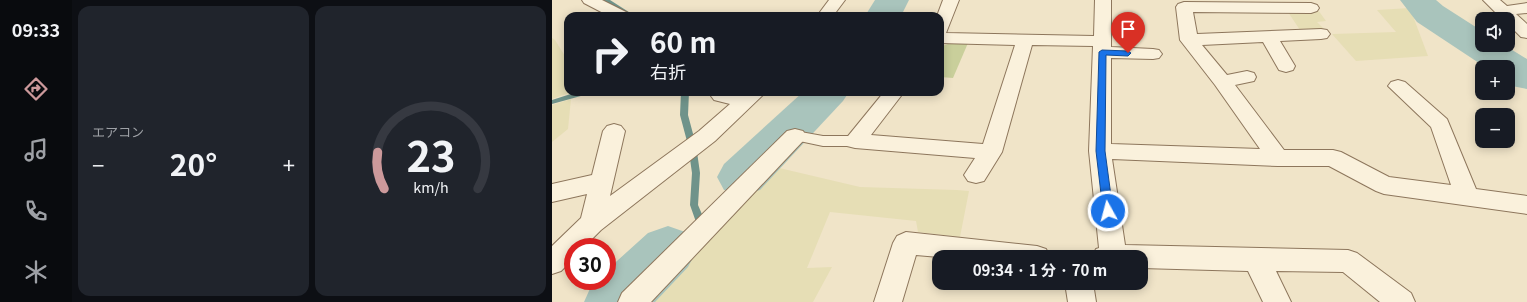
<!DOCTYPE html>
<html lang="ja">
<meta charset="utf-8">
<style>
:root{--surface:#171b24;--page:#20242c;--text:#f1f3f6;--muted:#9ea1a6;--line:#363941;--accent:#cc999b}
body{margin:0;font-family:Georgia,"Noto Sans JP",serif;background:var(--page);color:var(--text);height:100vh;display:flex;flex-direction:column;font-size:15px;white-space:nowrap}
*{box-sizing:border-box;margin:0}
p{font-size:13px;color:var(--muted)}
.icon{flex:none;width:22px;height:22px;fill:none;stroke:currentColor;stroke-width:2;stroke-linecap:round;stroke-linejoin:round}
.map{position:relative;flex:1;overflow:hidden}
.side{display:flex;flex-direction:column;gap:6px;padding:6px;background:#0d0f14;width:480px}
.side>*{flex:none}
.hud{position:absolute;left:12px;top:12px;width:380px;height:84px;border-radius:12px;box-shadow:0 2px 10px #0003;background:#171b24;color:var(--text);overflow:hidden}
.controls{position:absolute;left:923px;top:12px;display:grid;gap:8px}
.controls a{display:grid;place-items:center;width:40px;height:40px;border-radius:8px;background:var(--surface);box-shadow:0 2px 10px #0003;font-size:20px}
.speed{position:absolute;left:12px;top:238px;display:flex;gap:8px;font-size:20px;font-weight:700;text-align:center}
.speed>*{display:grid;place-content:center;width:52px;height:52px;border-radius:50%;background:var(--surface);box-shadow:0 2px 10px #0003;line-height:1}
.speed .limit{border:6px solid #d22;background:#fff;color:#111}
.pin{position:absolute;display:grid;place-items:center;width:34px;height:34px;color:#fff;margin:-41px -17px;border-radius:50% 50% 50% 0;rotate:-45deg;box-shadow:0 0 4px #0007}
.pin .icon{rotate:45deg}
.me{position:absolute;width:44px;margin:-22px;rotate:353deg;stroke-linejoin:round;filter:drop-shadow(0 0 3px #0008)}
.turn{display:flex;align-items:center;gap:14px;height:84px;padding:0 20px;font-size:18px}
.turn .icon{width:52px;height:52px;stroke-width:2.5}
.turn b{display:block;font-size:28px;line-height:34px}
.big{font-size:30px;font-weight:700;line-height:1.1}
.side .widget{flex:1;display:flex;flex-direction:column;justify-content:center;gap:6px;min-width:0;padding:0 14px;border-radius:12px;background:var(--page)}
.side .dial{align-items:center;gap:0}
.dial svg{height:104px;overflow:visible;fill:none;stroke:var(--line);stroke-width:7;stroke-linecap:round;text-anchor:middle}
.dial text{fill:var(--text);stroke:none}
.heat{display:flex;justify-content:space-between;align-items:center;font-size:22px;direction:ltr}
.side .tiles{flex:1;display:grid;gap:6px;grid-template-columns:repeat(2,1fr)}
.trip{position:absolute;left:380px;top:250px;width:216px;height:40px;border-radius:12px;background:var(--surface);box-shadow:0 2px 10px #0003;font-weight:700;line-height:40px;text-align:center}
main{display:flex;flex:1;min-height:0}
.dock{display:flex;flex-direction:column;width:72px;justify-content:space-around;align-items:center;background:#090b0e;color:var(--muted)}
.dock .icon{width:28px;height:28px}
.dock .active{color:var(--accent)}
.dock b{font-size:18px;color:var(--text)}
.map>svg:first-child{display:block}
</style>
<main>
<nav class="dock">
<b>09:33</b>
<svg class="icon active" aria-label="directions" viewBox="0 0 24 24"><path d="M12 3l9 9-9 9-9-9zM9 14v-3h6M13 9l2 2-2 2"/></svg>
<svg class="icon" aria-label="music" viewBox="0 0 24 24"><path d="M9 18V5l10-2v13"/><circle cx="6" cy="18" r="3"/><circle cx="16" cy="16" r="3"/></svg>
<svg class="icon" aria-label="phone" viewBox="0 0 24 24"><path d="M5 4h4l2 5-3 2q2 4 5 5l2-3 5 2v4C11 20 4 13 5 4z"/></svg>
<svg class="icon" aria-label="climate" viewBox="0 0 24 24"><path d="M12 3v18M4 7l16 10M4 17L20 7"/></svg>
</nav>
<section class="side">
<div class="tiles">
<div class="widget"><p>エアコン</p>
<div class="heat"><a>−</a><b class="big">20°</b><a>+</a></div>
</div>
<div class="widget dial"><svg viewBox="0 0 100 80">
<path d="M14 69A42 42 0 1 1 86 69"/>
<path d="M14 69A42 42 0 0 1 9 41" stroke="#cc999b"/>
<text x="50" y="56" font-size="32" font-weight="700">23</text>
<text x="50" y="72" font-size="11">km/h</text>
</svg></div>
</div>
</section>
<div class="map">
<svg width="975" height="302" viewBox="0 0 975 302">
<rect width="100%" height="100%" fill="#f0e4c8"/>
<g fill="#e6deb5">
<path d="M858 8 876 56 804 61 780 34 844 32 825 10Z"/>
<path d="M766 10 774 21 765 22 772 29 748 30 736 12Z"/>
<path d="M0 38 3 40 16 61V92H20L0 99Z"/>
<path d="M19 99 16 129 0 142V105Z"/>
<path d="M223 167 308 187 405 190 417 191 408 237 366 232 364 221 278 212 255 268 280 267 261 302H91Z"/>
</g>
<path fill="#c9cf9b" d="M402 42 416 43 401 78 388 77V48L390 46Z"/>
<g fill="none" stroke-linecap="round" stroke-linejoin="round">
<g fill="#6f938a" fill-rule="evenodd">
<path d="M51 0H58L83 16H76Z"/>
<path d="M331 0H337L328 16H322Z"/>
<path d="M25 92H37L36 94 0 104V100Z"/>
<path d="M129 92H137L136 115 144 145 148 173 146 205 152 219 150 222 147 223 144 222 138 205 140 173 136 145 128 115Z"/>
</g>
<g fill="#a9c4bc" fill-rule="evenodd">
<path d="M323 0H357L349 16H313Z"/>
<path d="M848 0H884L891 6 930 31V45H952L975 59V89L960 86 956 83V67H933L865 22Z"/>
<path d="M251 92H297L291 101 208 190 190 195 172 190 165 177 172 164Z"/>
<path d="M116 226 136 233 145 250 136 267 103 302H32L41 282 43 281H55V270L96 233Z"/>
</g>
<defs>
<path id="service" d="M243 131 271 136H303L308 138 310 141 308 144 303 146H271L238 139 236 136 238 133Z"/>
<g id="minor">
<path d="M30 0H50L76 13 78 16H57L32 3Z"/>
<path d="M277 0H293L281 16H265Z"/>
<path d="M391 0H407L394 33 542 36 543 0H559V47L601 49 607 50 610 54 607 58 601 59 559 58V144L708 149 663 85 628 40 624 7 626 4 632 2 759 3 765 5 767 8 765 11 759 13 641 12 645 34 769 29 775 30 778 34 775 38 769 39 728 41 743 66 741 70 734 72 727 70 711 42 650 45 675 75 695 71 702 73 704 77 702 81 683 85 732 150H781L789 152 837 177 899 185 879 127 836 86 839 82 846 80 853 82 895 119 924 189 975 196V214L832 194 824 191 777 166H726L560 159 573 245 796 250 805 253 859 293 863 302H828L791 272 724 271 739 302H711L696 271 589 268V257H540L544 249 547 248 537 151 541 46 480 45 450 152 432 181 424 183 416 181 412 175 423 158 303 148 295 146 292 141 332 92H352L319 135 431 144 463 45 388 43V16H385Z"/>
<path d="M931 0H948L955 6 975 3V13L964 14 975 24V38L969 37 956 24V19H950Z"/>
<path d="M162 92H179L190 94 192 92H214L163 141 49 230 32 247H21V259L9 271 0 274V246L29 218 35 194 0 202V184L40 175 51 131 55 126 62 124 69 126 73 131 58 196 147 131 178 104 162 100 159 96Z"/>
<path d="M243 129 251 131 254 136 251 141 99 302H66L70 293 235 131Z"/>
<path d="M354 232 485 246 494 249 498 257H387L364 255 350 302H322L341 243 345 236Z"/>
<path d="M513 283H541L544 302H516Z"/>
</g>
</defs>
<use href="#service" stroke="#8d765c" stroke-width="2"/>
<use href="#minor" stroke="#8d765c" stroke-width="2"/>
<use href="#service" fill="#faf1dc" fill-rule="evenodd"/>
<use href="#minor" fill="#faf1dc" fill-rule="evenodd"/>
</g>
<path fill="#1a73e8" stroke="#114b97" d="M550 50 576 51 579 53 576 56 554 55 553 151 561 211 559 214H552L551 211 544 151 547 52Z"/>
</svg>
<div class="controls">
<a><svg class="icon" aria-label="sound" viewBox="0 0 24 24"><path d="M4 9h4l5-4v14l-5-4H4zM17 9q2 3 0 6"/></svg></a>
<a>+</a>
<a>−</a>
</div>
<div class="speed"><div class="limit">30</div></div>
<div class="pin" style="left:576px;top:53px;background:#d93025"><svg class="icon" aria-label="arrive" viewBox="0 0 24 24"><path d="M6 21V4h12l-3 4 3 4H6"/></svg></div>
<svg class="me" style="left:556px;top:211px" viewBox="-20 -20 40 40"><circle r="17" fill="#1a73e8" stroke="#fff" stroke-width="3"/><path d="M0-11L8 9 0 5-8 9z" fill="#fff"/></svg>
<div class="trip">09:34 · 1 分 · 70 m</div>
<div class="hud">
<div class="turn"><svg class="icon" aria-label="right" viewBox="0 0 24 24"><path d="M7 20v-9h11M14 6l5 5-5 5"/></svg><div><b>60 m</b>右折</div></div>
</div>
</div>
</main>
